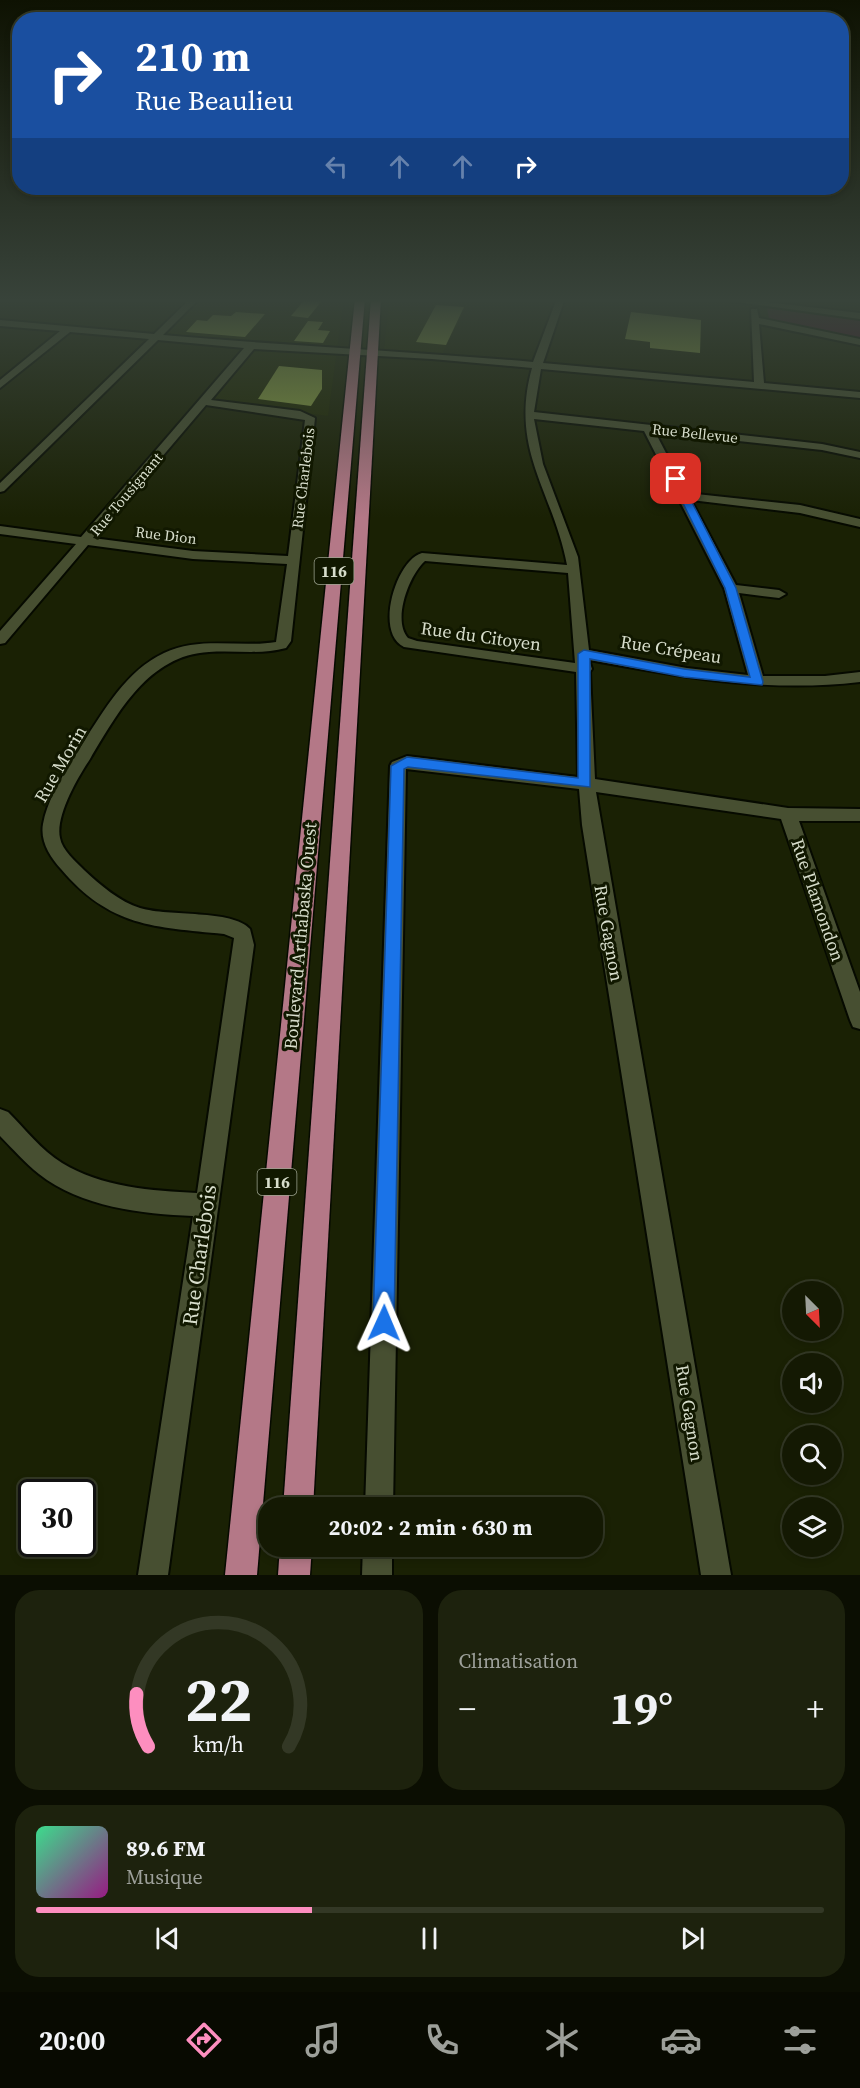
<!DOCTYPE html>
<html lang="fr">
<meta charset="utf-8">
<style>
:root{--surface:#141903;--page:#1d220d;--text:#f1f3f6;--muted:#9da09a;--line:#333825;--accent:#fd8ebf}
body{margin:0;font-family:"Source Serif 4",serif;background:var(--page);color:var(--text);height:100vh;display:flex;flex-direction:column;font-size:22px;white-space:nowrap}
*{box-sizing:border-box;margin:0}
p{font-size:20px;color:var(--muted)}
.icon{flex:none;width:33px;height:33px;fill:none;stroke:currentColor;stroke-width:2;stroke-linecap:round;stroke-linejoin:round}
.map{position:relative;height:1575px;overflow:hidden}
.side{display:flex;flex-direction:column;gap:15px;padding:15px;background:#0b0e02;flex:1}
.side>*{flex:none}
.banner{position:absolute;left:12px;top:12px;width:837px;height:183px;border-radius:24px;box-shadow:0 3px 9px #0003,0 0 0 2px var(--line);background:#1a4fa0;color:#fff;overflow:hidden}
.needle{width:39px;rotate:156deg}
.fabs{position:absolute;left:782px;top:1281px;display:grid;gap:12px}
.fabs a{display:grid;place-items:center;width:60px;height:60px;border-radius:50%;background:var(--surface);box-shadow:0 3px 9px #0003,0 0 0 2px var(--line);font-size:30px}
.speed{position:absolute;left:18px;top:1479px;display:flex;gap:12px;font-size:30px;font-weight:700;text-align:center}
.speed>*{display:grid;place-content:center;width:78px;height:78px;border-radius:50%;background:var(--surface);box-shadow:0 3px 9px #0003,0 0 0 2px var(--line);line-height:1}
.speed .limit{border:3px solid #111;border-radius:9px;background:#fff;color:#111}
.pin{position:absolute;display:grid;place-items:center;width:51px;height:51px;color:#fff;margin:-26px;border-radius:12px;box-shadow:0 3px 9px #0006}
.me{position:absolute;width:66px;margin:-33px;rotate:1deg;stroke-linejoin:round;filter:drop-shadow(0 0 4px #0008)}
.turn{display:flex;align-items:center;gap:21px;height:126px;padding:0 24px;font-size:27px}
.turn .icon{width:78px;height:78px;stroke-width:2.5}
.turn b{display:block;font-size:42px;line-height:51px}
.lanes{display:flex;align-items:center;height:57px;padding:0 24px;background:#0003;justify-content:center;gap:30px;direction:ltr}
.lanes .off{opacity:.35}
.big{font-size:45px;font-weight:700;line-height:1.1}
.side .tile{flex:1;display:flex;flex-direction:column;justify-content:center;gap:9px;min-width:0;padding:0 21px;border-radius:24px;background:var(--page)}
.side .dial{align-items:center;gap:0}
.dial svg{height:156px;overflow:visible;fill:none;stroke:var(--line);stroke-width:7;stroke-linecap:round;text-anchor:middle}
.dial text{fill:var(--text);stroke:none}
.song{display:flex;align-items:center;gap:18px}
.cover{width:72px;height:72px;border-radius:9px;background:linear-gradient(135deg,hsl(150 70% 55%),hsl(310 70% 35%))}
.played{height:6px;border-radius:3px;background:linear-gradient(90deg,var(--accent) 35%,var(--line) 35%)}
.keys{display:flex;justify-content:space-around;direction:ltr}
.heat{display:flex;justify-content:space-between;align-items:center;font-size:33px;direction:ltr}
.side .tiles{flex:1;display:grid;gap:15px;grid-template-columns:1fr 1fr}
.tile:last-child{grid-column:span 2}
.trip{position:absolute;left:258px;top:1497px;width:345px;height:60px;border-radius:24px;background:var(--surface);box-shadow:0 3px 9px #0003,0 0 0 2px var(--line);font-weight:700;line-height:60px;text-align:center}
.tabs{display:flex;height:96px;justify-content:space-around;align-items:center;background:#080a01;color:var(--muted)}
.tabs .icon{width:42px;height:42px}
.tabs .selected{color:var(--accent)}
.tabs b{font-size:27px;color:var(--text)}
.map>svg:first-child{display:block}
</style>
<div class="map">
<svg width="860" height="1575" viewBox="0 0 860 1575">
<rect width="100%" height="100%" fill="#1a2104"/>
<g fill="#1e2701">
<path d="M200 298H344L328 416 213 400 254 345 162 336Z"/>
<path d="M389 298H471L442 354 384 352Z"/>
</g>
<path fill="#480b2c" d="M767 308 860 320V338L769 319Z"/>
<g fill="#8aa142">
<path d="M306 298H324L308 318 291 316Z"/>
<path d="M436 305 464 307 446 345 416 342Z"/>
<path d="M236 312 265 314 245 337 186 332 197 320 207 321 213 315 231 316Z"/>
<path d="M631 312 701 320 700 353 650 348V342L625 339Z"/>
<path d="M308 321 323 322 318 330 330 331 323 343 294 341Z"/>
<path d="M279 366 322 370V389L311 406 258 399Z"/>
</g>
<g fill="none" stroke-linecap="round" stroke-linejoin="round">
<defs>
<g id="minor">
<path d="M191 298H200L163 335C287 346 410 351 533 362L557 298H565L543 363 754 382 751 309H757L759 318 860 339V345L759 324 764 383 860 392V398L541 369 534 412 822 444 860 452V458L822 450 655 432 687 493 800 505 860 519V527L800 513 691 500 736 585 779 590 786 594 779 598 739 593 763 676H825L860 672V682C765 693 683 677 589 660L592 669 590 672 595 779 788 808 860 809V821H799L860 992V1029L853 1027 850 1020 781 819 596 792 731 1575H701L582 825 579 789 406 769 393 1508H365L390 766 392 762 407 756 578 777 576 672 404 647C374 633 396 560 422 553L567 565C553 491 509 450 532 368L432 359 254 349 211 400 300 411 315 418 291 641 286 648C261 655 235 650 209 652 149 655 118 712 90 759 78 777 55 816 60 838 62 850 76 862 84 870 100 885 120 902 140 908 169 917 232 909 250 929L254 945 168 1575H138L193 1216C142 1214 81 1207 39 1174 25 1163 13 1149 0 1136V1109L8 1112C25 1129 41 1150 62 1163 101 1187 152 1191 197 1193L234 938 224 934C154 927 110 927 61 869 50 857 40 841 43 824 48 796 68 767 83 743 104 710 127 670 164 653 200 636 239 648 276 642L287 564 193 559 88 545 5 643 0 644V631L76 544 0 534V526L81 537 244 348 158 340 4 491 0 492V483L149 339 70 332 0 388V380L60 331 0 326V320L154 334ZM206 405 305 420 288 556 193 551 93 538ZM534 419 644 431 724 588 748 675 687 668 589 650 578 557 543 464ZM425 561 568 573 575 663 417 641 408 638C392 620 409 575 425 561Z"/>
<path d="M709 298H731L860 313V319Z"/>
<path d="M363 1546H392V1575H362Z"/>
</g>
<g id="major">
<path d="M355 298H365L257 1575H225Z"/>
<path d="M371 298H381L313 1508H283Z"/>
<path d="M280 1546H312L310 1575H278Z"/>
</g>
</defs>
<use href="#minor" stroke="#060a00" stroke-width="4"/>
<use href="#major" stroke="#060a00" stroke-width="3"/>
<use href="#minor" fill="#474f31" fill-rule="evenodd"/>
<use href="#major" fill="#b47887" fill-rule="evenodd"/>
</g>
<linearGradient id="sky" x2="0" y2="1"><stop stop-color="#0e1202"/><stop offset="0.58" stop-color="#38433a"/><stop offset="1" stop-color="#38433a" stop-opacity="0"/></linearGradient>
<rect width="860" height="518" fill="url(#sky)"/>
<path fill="#1a73e8" stroke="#114b97" stroke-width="1.5" d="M676 476 680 479 736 588 763 682 762 685 684 677 590 659V787L408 767 404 769 394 1323 391 1330 384 1333 376 1330 373 1323 391 766 407 757 578 778V654L584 650 684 669 750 677 725 588 671 479Z"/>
<g text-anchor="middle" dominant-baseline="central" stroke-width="6" stroke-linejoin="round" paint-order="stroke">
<g font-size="15" fill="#d7ddcb" stroke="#111800">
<text transform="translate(695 433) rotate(6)">Rue Bellevue</text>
<text transform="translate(303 478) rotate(-83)">Rue Charlebois</text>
<text transform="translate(126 494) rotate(-50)">Rue Tousignant</text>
<text transform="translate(166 535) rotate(7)">Rue Dion</text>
</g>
<g fill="#111800" stroke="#9ca28e" stroke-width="1.5">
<rect x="314.5" y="558" width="39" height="26" rx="4.5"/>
<rect x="257.5" y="1169" width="39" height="26" rx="4.5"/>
</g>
<g font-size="16" font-weight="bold" fill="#d7ddcb">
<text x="334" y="571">116</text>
<text x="277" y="1182">116</text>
</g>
<g font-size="18" fill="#d7ddcb" stroke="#111800">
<text transform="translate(481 636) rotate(8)">Rue du Citoyen</text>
<text transform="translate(671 649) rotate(9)">Rue Crépeau</text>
<text transform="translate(60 764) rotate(-60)">Rue Morin</text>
<text transform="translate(818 900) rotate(71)">Rue Plamondon</text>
<text transform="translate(609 933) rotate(80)">Rue Gagnon</text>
<text transform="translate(300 936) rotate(-85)">Boulevard Arthabaska Ouest</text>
<text transform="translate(690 1413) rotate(81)">Rue Gagnon</text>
</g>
<g font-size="21" fill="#d7ddcb" stroke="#111800">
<text transform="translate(199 1255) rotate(-82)">Rue Charlebois</text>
</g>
</g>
</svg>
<div class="fabs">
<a><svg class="needle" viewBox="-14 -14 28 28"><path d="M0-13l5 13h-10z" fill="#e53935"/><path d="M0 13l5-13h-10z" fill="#9da09a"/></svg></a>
<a><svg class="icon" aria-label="sound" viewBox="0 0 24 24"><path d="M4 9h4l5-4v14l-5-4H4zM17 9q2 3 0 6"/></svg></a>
<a><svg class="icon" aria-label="search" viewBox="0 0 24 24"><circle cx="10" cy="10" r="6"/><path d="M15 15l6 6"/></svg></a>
<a><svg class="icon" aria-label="layers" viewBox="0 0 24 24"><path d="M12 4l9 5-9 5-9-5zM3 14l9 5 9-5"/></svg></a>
</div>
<div class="speed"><div class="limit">30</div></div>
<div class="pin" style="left:676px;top:479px;background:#d93025"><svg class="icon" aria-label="arrive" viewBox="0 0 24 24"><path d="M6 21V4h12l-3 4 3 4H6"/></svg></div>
<svg class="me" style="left:384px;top:1323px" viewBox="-20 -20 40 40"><path d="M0-17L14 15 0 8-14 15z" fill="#1a73e8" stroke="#fff" stroke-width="4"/></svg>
<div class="trip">20:02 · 2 min · 630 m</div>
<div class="banner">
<div class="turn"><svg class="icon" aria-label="right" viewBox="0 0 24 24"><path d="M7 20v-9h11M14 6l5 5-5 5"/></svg><div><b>210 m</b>Rue Beaulieu</div></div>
<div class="lanes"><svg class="icon off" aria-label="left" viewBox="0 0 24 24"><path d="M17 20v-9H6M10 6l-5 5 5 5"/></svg><svg class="icon off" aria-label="ahead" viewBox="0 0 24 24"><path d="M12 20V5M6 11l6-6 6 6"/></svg><svg class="icon off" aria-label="ahead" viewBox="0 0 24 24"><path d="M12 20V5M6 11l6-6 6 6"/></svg><svg class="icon" aria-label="right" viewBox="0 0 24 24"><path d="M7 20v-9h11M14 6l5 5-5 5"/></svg></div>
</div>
</div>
<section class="side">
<div class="tiles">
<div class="tile dial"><svg viewBox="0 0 100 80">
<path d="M14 69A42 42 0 1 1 86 69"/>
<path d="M14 69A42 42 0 0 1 8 42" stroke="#fd8ebf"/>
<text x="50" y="56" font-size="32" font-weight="700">22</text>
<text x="50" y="72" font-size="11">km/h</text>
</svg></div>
<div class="tile"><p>Climatisation</p>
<div class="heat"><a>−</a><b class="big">19°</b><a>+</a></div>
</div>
<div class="tile">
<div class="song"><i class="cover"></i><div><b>89.6 FM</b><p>Musique</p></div></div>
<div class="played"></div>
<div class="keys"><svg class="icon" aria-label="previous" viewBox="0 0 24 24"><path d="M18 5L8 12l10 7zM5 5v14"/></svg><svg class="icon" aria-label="pause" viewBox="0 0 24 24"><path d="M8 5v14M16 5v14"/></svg><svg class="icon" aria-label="next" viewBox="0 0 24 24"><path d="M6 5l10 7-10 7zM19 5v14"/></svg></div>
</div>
</div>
</section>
<nav class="tabs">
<b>20:00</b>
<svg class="icon selected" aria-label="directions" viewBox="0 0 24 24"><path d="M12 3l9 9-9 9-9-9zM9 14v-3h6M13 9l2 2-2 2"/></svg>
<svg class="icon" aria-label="music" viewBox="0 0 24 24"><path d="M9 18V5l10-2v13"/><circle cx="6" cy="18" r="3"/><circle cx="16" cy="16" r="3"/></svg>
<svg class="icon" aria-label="phone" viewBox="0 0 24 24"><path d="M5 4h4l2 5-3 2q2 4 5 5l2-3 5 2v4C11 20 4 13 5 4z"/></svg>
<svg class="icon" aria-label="climate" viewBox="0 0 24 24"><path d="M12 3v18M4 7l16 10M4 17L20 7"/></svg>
<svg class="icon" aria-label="car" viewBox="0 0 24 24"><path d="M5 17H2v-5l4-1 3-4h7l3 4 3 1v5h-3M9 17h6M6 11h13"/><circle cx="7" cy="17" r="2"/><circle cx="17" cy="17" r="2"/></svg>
<svg class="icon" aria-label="filters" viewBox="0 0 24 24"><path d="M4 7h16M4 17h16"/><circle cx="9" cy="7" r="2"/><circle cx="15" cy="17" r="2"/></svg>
</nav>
